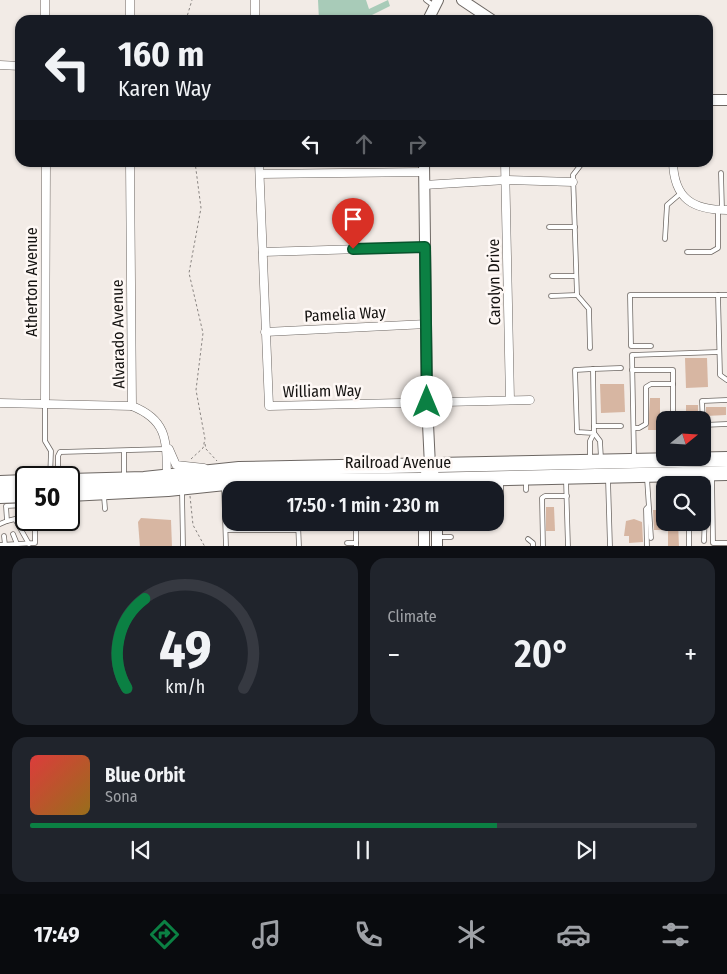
<!DOCTYPE html>
<meta charset="utf-8">
<style>
:root{--surface:#171b24;--page:#20242c;--text:#f1f3f6;--muted:#9ea1a6;--line:#363941;--accent:#0b8043}
body{margin:0;font-family:"Fira Sans Condensed",sans-serif;background:var(--page);color:var(--text);height:100vh;display:flex;flex-direction:column;font-size:19px;white-space:nowrap}
*{box-sizing:border-box;margin:0}
p{font-size:16px;color:var(--muted)}
.icon{flex:none;width:28px;height:28px;fill:none;stroke:currentColor;stroke-width:2;stroke-linecap:round;stroke-linejoin:round}
.map{position:relative;height:546px;overflow:hidden}
.panel{display:flex;flex-direction:column;gap:12px;padding:12px;background:#0d0f14;flex:1}
.panel>*{flex:none}
.hud{position:absolute;left:15px;top:15px;width:698px;height:152px;border-radius:15px;box-shadow:0 1px 4px #0004;background:#171b24;color:var(--text);overflow:hidden}
.needle{width:32px;rotate:72deg}
.controls{position:absolute;left:656px;top:411px;display:grid;gap:10px}
.controls a{display:grid;place-items:center;width:55px;height:55px;border-radius:10px;background:var(--surface);box-shadow:0 1px 4px #0004;font-size:25px}
.speed{position:absolute;left:15px;top:466px;display:flex;gap:10px;font-size:25px;font-weight:700;text-align:center}
.speed>*{display:grid;place-content:center;width:65px;height:65px;border-radius:50%;background:var(--surface);box-shadow:0 1px 4px #0004;line-height:1}
.speed .limit{border:2px solid #111;border-radius:8px;background:#fff;color:#111}
.pin{position:absolute;display:grid;place-items:center;width:42px;height:42px;color:#fff;margin:-51px -21px;border-radius:50% 50% 50% 0;rotate:-45deg;box-shadow:0 0 5px #0007}
.pin .icon{rotate:45deg}
.me{position:absolute;width:55px;margin:-28px;rotate:0deg;stroke-linejoin:round;filter:drop-shadow(0 0 4px #0008)}
.turn{display:flex;align-items:center;gap:18px;height:105px;padding:0 20px;font-size:22px}
.turn .icon{width:65px;height:65px;stroke-width:2.5}
.turn b{display:block;font-size:35px;line-height:42px}
.lanes{display:flex;align-items:center;height:48px;padding:0 20px;background:#0003;justify-content:center;gap:25px;direction:ltr}
.lanes .off{opacity:.35}
.big{font-size:38px;font-weight:600;line-height:1.1}
.panel .card{flex:1;display:flex;flex-direction:column;justify-content:center;gap:8px;min-width:0;padding:0 18px;border-radius:15px;background:var(--page)}
.panel .dial{align-items:center;gap:0}
.dial svg{height:130px;overflow:visible;fill:none;stroke:var(--line);stroke-width:7;stroke-linecap:round;text-anchor:middle}
.dial text{fill:var(--text);stroke:none}
.song{display:flex;align-items:center;gap:15px}
.cover{width:60px;height:60px;border-radius:8px;background:linear-gradient(135deg,hsl(0 70% 55%),hsl(40 70% 35%))}
.played{height:5px;border-radius:2px;background:linear-gradient(90deg,var(--accent) 70%,var(--line) 70%)}
.keys{display:flex;justify-content:space-around;direction:ltr}
.heat{display:flex;justify-content:space-between;align-items:center;font-size:28px;direction:ltr}
.panel .tiles{flex:1;display:grid;gap:12px;grid-template-columns:1fr 1fr}
.card:last-child{grid-column:span 2}
.trip{position:absolute;left:222px;top:481px;width:282px;height:50px;border-radius:15px;background:var(--surface);box-shadow:0 1px 4px #0004;font-weight:600;line-height:50px;text-align:center}
.menu{display:flex;height:80px;justify-content:space-around;align-items:center;background:#090b0e;color:var(--muted)}
.menu .icon{width:35px;height:35px}
.menu .active{color:var(--accent)}
.menu b{font-size:22px;color:var(--text)}
.map>svg:first-child{display:block}
</style>
<div class="map">
<svg width="727" height="547" viewBox="0 0 727 547">
<rect width="100%" height="100%" fill="#f2ebe6"/>
<path fill="#a8cbb8" d="M318 0H366L369 9 388 0 390 6 362 20H319Z"/>
<g fill="#d7b6a2">
<path d="M685 358H707L708 387 686 388Z"/>
<path d="M600 384H624L625 412 601 413Z"/>
<path d="M650 398H660V430H648Z"/>
<rect x="686" y="405" width="12" height="15"/>
<path d="M706 407H726V415L706 416Z"/>
<path d="M546 507H554L555 531H546Z"/>
<path d="M653 510H665V522H678L679 547H668V530H654Z"/>
<path d="M141 518 171 520 172 547H140L138 522Z"/>
<path d="M634 519 642 522 643 542 629 543V536H624L626 521Z"/>
</g>
<g fill="none" stroke-linecap="round" stroke-linejoin="round">
<defs>
<g id="lane">
<path d="M426 0 434 6"/>
<path d="M602 19V20"/>
<path d="M583 162 573 175 577 295 589 309 590 348"/>
<path d="M721 173 722 210"/>
<path d="M549 227H575"/>
<path d="M665 239 667 205 681 193"/>
<path d="M687 252H711L718 248V210"/>
<path d="M552 276H576"/>
<path d="M718 295 720 375 727 380"/>
<path d="M551 296 577 295"/>
<path d="M651 346H631L630 295H727"/>
<path d="M593 369 621 368"/>
<path d="M632 370H673V420"/>
<path d="M727 400 702 401 703 425 727 424"/>
<path d="M45 404V441L51 451 50 478"/>
<path d="M594 426H621"/>
<path d="M634 428H639L646 424V387L651 384H673"/>
<path d="M594 433 600 441 601 459"/>
<path d="M124 451V476"/>
<path d="M634 457 632 355 719 352"/>
<path d="M590 459V441L594 433 593 369 575 370 577 432 594 433"/>
<path d="M712 475 713 543H727"/>
<path d="M687 476V485"/>
<path d="M58 478V456L60 452 166 449"/>
<path d="M647 478 651 538"/>
<path d="M526 479V490"/>
<path d="M608 479 610 547"/>
<path d="M566 480 568 547"/>
<path d="M501 481V491"/>
<path d="M224 486 226 547"/>
<path d="M182 490 183 547"/>
<path d="M104 496 105 509"/>
<path d="M702 507 705 513 704 541"/>
<path d="M7 521 15 519 29 544"/>
<path d="M298 522 299 547"/>
<path d="M314 522V523"/>
<path d="M356 522V547"/>
<path d="M689 522V547"/>
<path d="M0 524 7 521 6 506 26 505"/>
<path d="M356 528 411 527V522"/>
<path d="M226 530H298"/>
<path d="M13 534 17 544"/>
<path d="M4 536 5 545"/>
<path d="M438 537H451"/>
<path d="M528 539 533 543V547"/>
<path d="M347 543H356"/>
<path d="M0 545 35 543V520"/>
<path d="M543 547 542 498 545 496H567"/>
<path d="M647 547 646 509 648 507"/>
</g>
<g id="street">
<path d="M45 0V20"/>
<path d="M130 0V20"/>
<path d="M255 0V20"/>
<path d="M0 65 20 66"/>
<path d="M130 162 132 406C170 421 166 444 167 479"/>
<path d="M259 162 269 406 530 400"/>
<path d="M505 162 510 400"/>
<path d="M673 162C674 199 693 210 727 210"/>
<path d="M260 174 424 172"/>
<path d="M424 185 506 180 573 182"/>
<path d="M263 252 425 247"/>
<path d="M265 332 427 324"/>
<path d="M45 402 46 162"/>
<path d="M0 403 132 406"/>
<path d="M169 449 176 465 204 468"/>
</g>
<g id="secondary">
<path d="M462 0 492 20"/>
<path d="M428 20 438 0"/>
<path d="M708 100H727"/>
<path d="M424 162 427 403 430 466 436 480V490"/>
<path d="M423 490V480L426 474"/>
<path d="M424 522V547"/>
<path d="M437 522V547"/>
</g>
<g id="highway">
<path d="M69 481 144 479 239 469 727 459"/>
<path d="M0 483 26 482"/>
<path d="M69 494 168 489 244 481 423 480 727 473"/>
<path d="M0 496 26 495"/>
</g>
</defs>
<use href="#lane" stroke="#6d6763" stroke-width="5.5"/>
<use href="#street" stroke="#6d6763" stroke-width="9"/>
<use href="#secondary" stroke="#6d6763" stroke-width="12"/>
<use href="#highway" stroke="#6d6763" stroke-width="16"/>
<g stroke="#898481" stroke-width="1" stroke-dasharray="2.5 2.5" stroke-linecap="butt">
<path d="M186 20 192 0"/>
<path d="M205 444 206 449 217 461"/>
<path d="M191 459 203 448 205 439 196 390 203 333 189 273 201 208 195 162"/>
<path d="M190 496 193 525 205 547"/>
</g>
<use href="#lane" stroke="#fff" stroke-width="4"/>
<use href="#street" stroke="#fff" stroke-width="8"/>
<use href="#secondary" stroke="#fff" stroke-width="10"/>
<use href="#highway" stroke="#fff" stroke-width="14"/>
</g>
<g fill="none" stroke-linecap="round" stroke-linejoin="round">
<defs>
<path id="route" d="M353 249 425 247 427 402"/>
</defs>
<use href="#route" stroke="#07532c" stroke-width="12"/>
<use href="#route" stroke="#0b8043" stroke-width="9"/>
</g>
<g text-anchor="middle" dominant-baseline="central" stroke-width="5" stroke-linejoin="round" paint-order="stroke">
<g font-size="16" fill="#151311" stroke="#fef8f5">
<text transform="translate(31 282) rotate(-90)">Atherton Avenue</text>
<text transform="translate(494 282) rotate(-91)">Carolyn Drive</text>
<text transform="translate(345 314) rotate(-3)">Pamelia Way</text>
<text transform="translate(118 334) rotate(-91)">Alvarado Avenue</text>
<text transform="translate(322 391) rotate(-1)">William Way</text>
<text x="398" y="462">Railroad Avenue</text>
</g>
</g>
</svg>
<div class="controls">
<a><svg class="needle" viewBox="-14 -14 28 28"><path d="M0-13l5 13h-10z" fill="#e53935"/><path d="M0 13l5-13h-10z" fill="#9ea1a6"/></svg></a>
<a><svg class="icon" aria-label="search" viewBox="0 0 24 24"><circle cx="10" cy="10" r="6"/><path d="M15 15l6 6"/></svg></a>
</div>
<div class="speed"><div class="limit">50</div></div>
<div class="pin" style="left:353px;top:249px;background:#d93025"><svg class="icon" aria-label="arrive" viewBox="0 0 24 24"><path d="M6 21V4h12l-3 4 3 4H6"/></svg></div>
<svg class="me" style="left:427px;top:402px" viewBox="-20 -20 40 40"><circle r="19" fill="#fff"/><path d="M0-13L10 11 0 6-10 11z" fill="#0b8043"/></svg>
<div class="trip">17:50 · 1 min · 230 m</div>
<div class="hud">
<div class="turn"><svg class="icon" aria-label="left" viewBox="0 0 24 24"><path d="M17 20v-9H6M10 6l-5 5 5 5"/></svg><div><b>160 m</b>Karen Way</div></div>
<div class="lanes"><svg class="icon" aria-label="left" viewBox="0 0 24 24"><path d="M17 20v-9H6M10 6l-5 5 5 5"/></svg><svg class="icon off" aria-label="ahead" viewBox="0 0 24 24"><path d="M12 20V5M6 11l6-6 6 6"/></svg><svg class="icon off" aria-label="right" viewBox="0 0 24 24"><path d="M7 20v-9h11M14 6l5 5-5 5"/></svg></div>
</div>
</div>
<section class="panel">
<div class="tiles">
<div class="card dial"><svg viewBox="0 0 100 80">
<path d="M14 69A42 42 0 1 1 86 69"/>
<path d="M14 69A42 42 0 0 1 25 14" stroke="#0b8043"/>
<text x="50" y="56" font-size="32" font-weight="700">49</text>
<text x="50" y="72" font-size="11">km/h</text>
</svg></div>
<div class="card"><p>Climate</p>
<div class="heat"><a>−</a><b class="big">20°</b><a>+</a></div>
</div>
<div class="card">
<div class="song"><i class="cover"></i><div><b>Blue Orbit</b><p>Sona</p></div></div>
<div class="played"></div>
<div class="keys"><svg class="icon" aria-label="previous" viewBox="0 0 24 24"><path d="M18 5L8 12l10 7zM5 5v14"/></svg><svg class="icon" aria-label="pause" viewBox="0 0 24 24"><path d="M8 5v14M16 5v14"/></svg><svg class="icon" aria-label="next" viewBox="0 0 24 24"><path d="M6 5l10 7-10 7zM19 5v14"/></svg></div>
</div>
</div>
</section>
<nav class="menu">
<b>17:49</b>
<svg class="icon active" aria-label="directions" viewBox="0 0 24 24"><path d="M12 3l9 9-9 9-9-9zM9 14v-3h6M13 9l2 2-2 2"/></svg>
<svg class="icon" aria-label="music" viewBox="0 0 24 24"><path d="M9 18V5l10-2v13"/><circle cx="6" cy="18" r="3"/><circle cx="16" cy="16" r="3"/></svg>
<svg class="icon" aria-label="phone" viewBox="0 0 24 24"><path d="M5 4h4l2 5-3 2q2 4 5 5l2-3 5 2v4C11 20 4 13 5 4z"/></svg>
<svg class="icon" aria-label="climate" viewBox="0 0 24 24"><path d="M12 3v18M4 7l16 10M4 17L20 7"/></svg>
<svg class="icon" aria-label="car" viewBox="0 0 24 24"><path d="M5 17H2v-5l4-1 3-4h7l3 4 3 1v5h-3M9 17h6M6 11h13"/><circle cx="7" cy="17" r="2"/><circle cx="17" cy="17" r="2"/></svg>
<svg class="icon" aria-label="filters" viewBox="0 0 24 24"><path d="M4 7h16M4 17h16"/><circle cx="9" cy="7" r="2"/><circle cx="15" cy="17" r="2"/></svg>
</nav>
